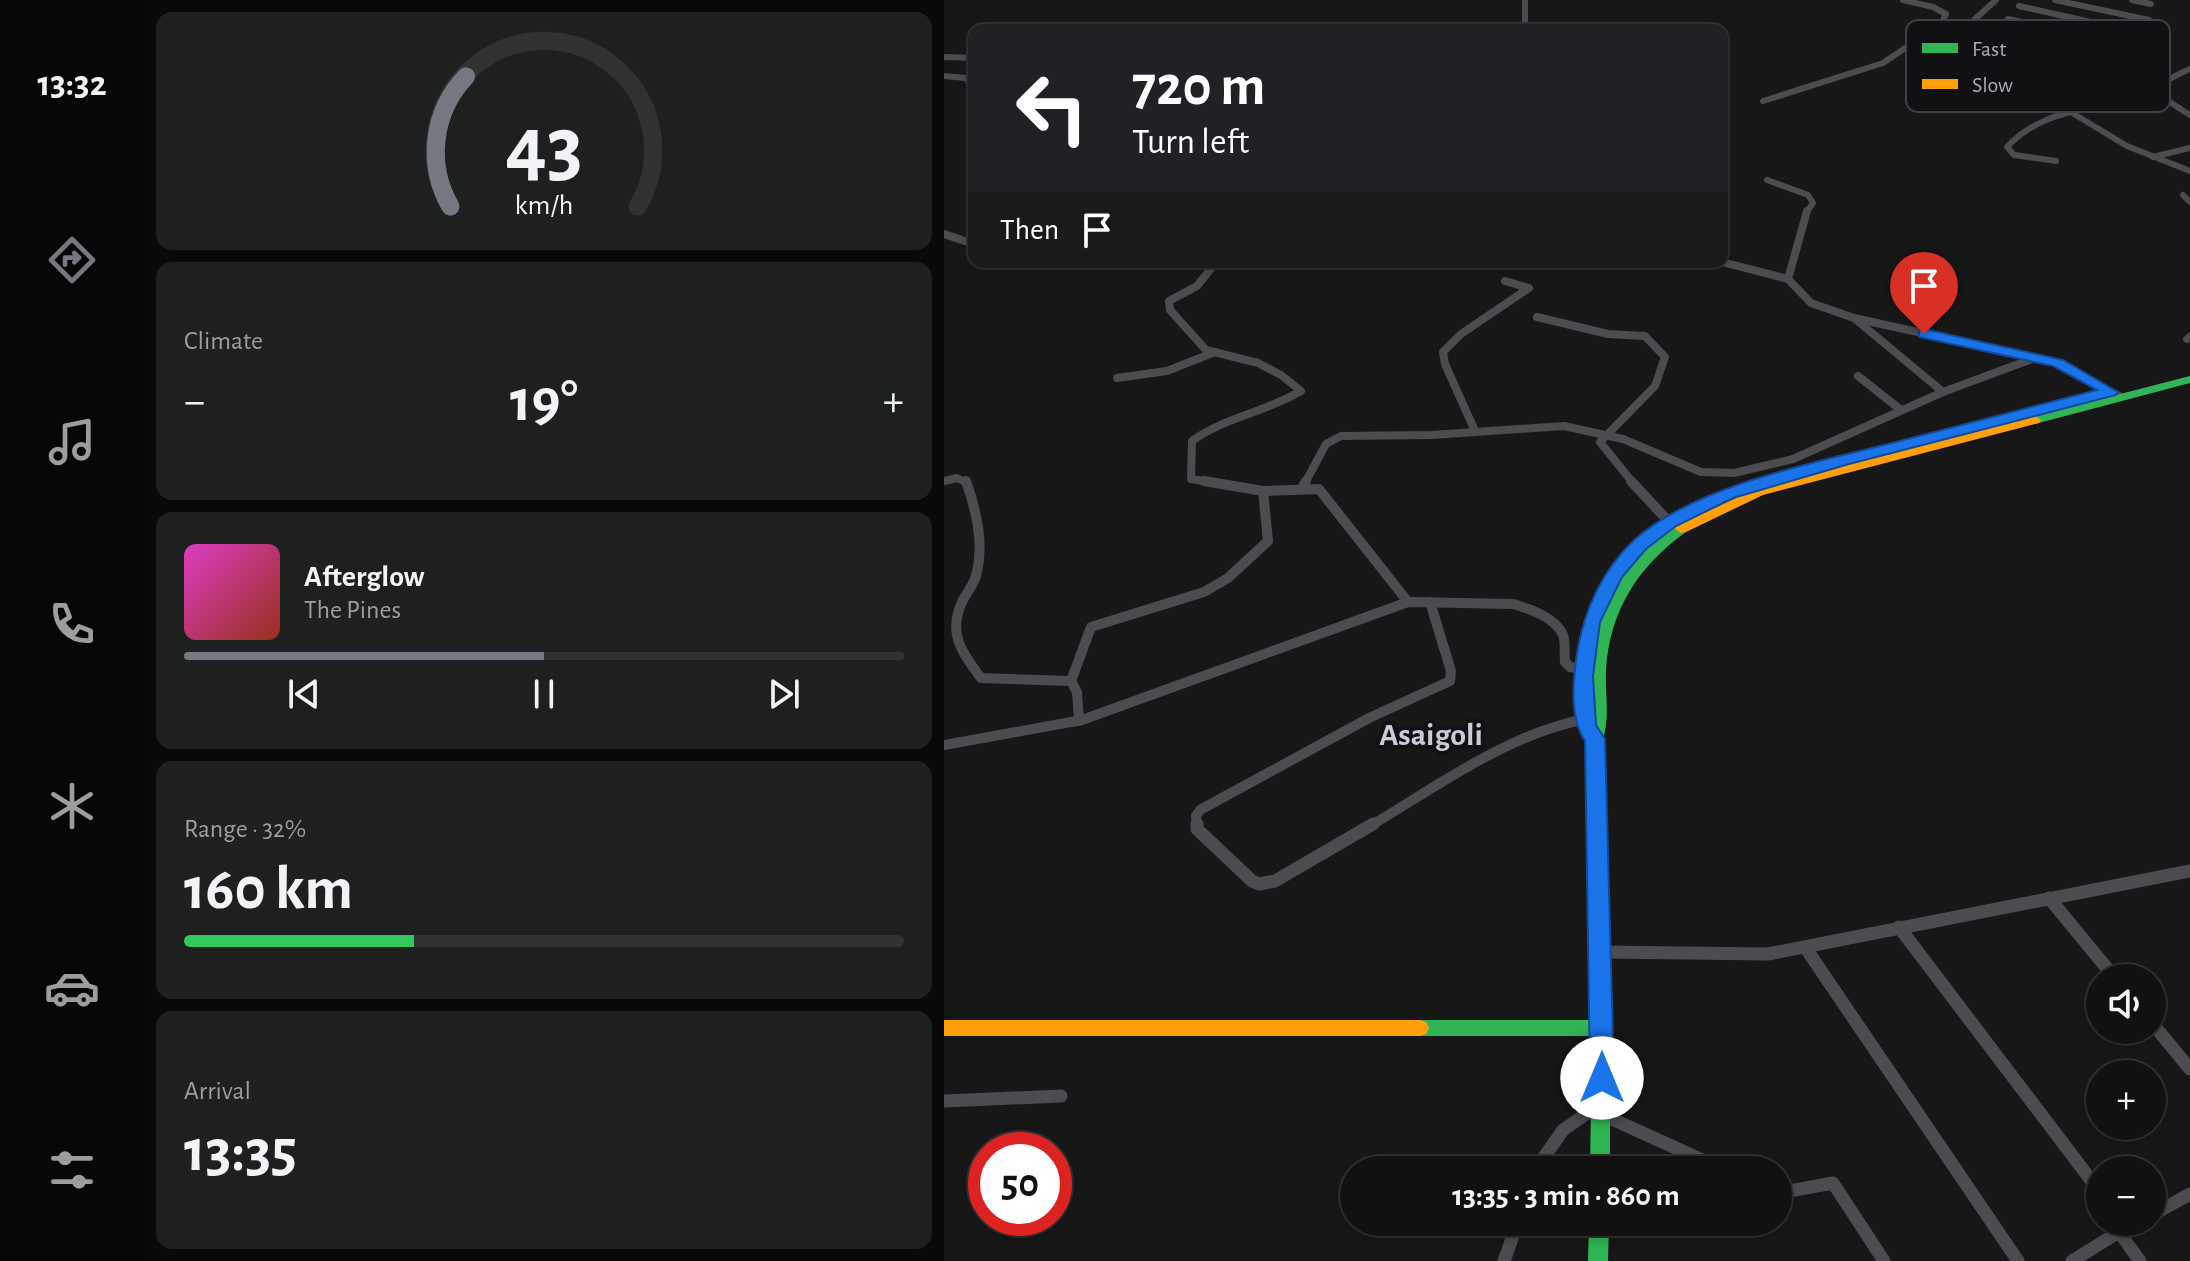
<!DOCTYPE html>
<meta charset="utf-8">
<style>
:root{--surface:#111;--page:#1e1f1f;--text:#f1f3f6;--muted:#9c9d9f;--line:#303131;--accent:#757880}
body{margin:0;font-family:"Alegreya Sans",sans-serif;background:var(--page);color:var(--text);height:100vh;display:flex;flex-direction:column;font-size:30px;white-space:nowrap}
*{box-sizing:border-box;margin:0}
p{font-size:26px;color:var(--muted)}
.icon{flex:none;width:44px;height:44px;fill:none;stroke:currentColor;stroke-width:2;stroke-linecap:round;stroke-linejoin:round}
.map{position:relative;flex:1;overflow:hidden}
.side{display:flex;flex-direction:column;gap:12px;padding:12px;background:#090909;width:800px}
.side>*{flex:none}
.hud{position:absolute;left:24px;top:24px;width:760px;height:244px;border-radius:16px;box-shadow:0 4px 12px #0003,0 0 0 2px var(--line);background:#202124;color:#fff;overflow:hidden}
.fabs{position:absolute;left:1142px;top:964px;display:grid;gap:16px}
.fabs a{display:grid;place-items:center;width:80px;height:80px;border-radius:50%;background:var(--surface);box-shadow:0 4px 12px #0003,0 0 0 2px var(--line);font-size:40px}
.speed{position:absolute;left:24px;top:1132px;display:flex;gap:16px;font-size:40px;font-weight:700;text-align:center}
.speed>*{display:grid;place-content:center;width:104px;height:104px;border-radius:50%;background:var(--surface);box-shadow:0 4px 12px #0003,0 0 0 2px var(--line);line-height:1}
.speed .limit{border:12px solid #d22;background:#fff;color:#111}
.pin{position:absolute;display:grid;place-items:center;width:68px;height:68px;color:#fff;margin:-82px -34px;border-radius:50% 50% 50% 0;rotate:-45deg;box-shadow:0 0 8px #0007}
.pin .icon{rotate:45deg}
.me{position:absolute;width:88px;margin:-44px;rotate:0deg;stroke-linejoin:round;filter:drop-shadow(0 0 6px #0008)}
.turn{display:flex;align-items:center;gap:28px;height:168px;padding:0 32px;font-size:36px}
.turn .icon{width:104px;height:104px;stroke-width:2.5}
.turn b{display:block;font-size:56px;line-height:68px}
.then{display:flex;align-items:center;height:76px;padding:0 32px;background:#0003;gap:16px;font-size:30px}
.big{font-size:60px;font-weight:700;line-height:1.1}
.side .tile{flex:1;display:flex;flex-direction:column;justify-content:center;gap:12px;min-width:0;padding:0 28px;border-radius:16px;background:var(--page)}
.side .dial{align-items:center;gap:0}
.dial svg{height:208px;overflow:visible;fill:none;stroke:var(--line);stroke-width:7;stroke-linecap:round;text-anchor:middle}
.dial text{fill:var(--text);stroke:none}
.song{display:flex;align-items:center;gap:24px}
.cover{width:96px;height:96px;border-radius:12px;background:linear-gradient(135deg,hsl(310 70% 55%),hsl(10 70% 35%))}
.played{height:8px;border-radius:4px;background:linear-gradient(90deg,var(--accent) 50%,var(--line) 50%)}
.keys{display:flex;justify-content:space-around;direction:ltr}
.heat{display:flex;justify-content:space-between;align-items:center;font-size:44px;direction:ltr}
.charge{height:12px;border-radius:6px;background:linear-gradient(90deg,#34c759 32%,var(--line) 0)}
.trip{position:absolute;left:396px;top:1156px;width:452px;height:80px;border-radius:40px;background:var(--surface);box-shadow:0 4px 12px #0003,0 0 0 2px var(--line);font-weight:700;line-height:80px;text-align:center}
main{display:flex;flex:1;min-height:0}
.menu{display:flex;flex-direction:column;width:144px;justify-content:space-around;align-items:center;background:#070707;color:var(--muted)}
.menu .icon{width:56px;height:56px}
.menu .current{color:var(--accent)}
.menu b{font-size:36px;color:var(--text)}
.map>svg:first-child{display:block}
</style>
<main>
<nav class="menu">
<b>13:32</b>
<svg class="icon current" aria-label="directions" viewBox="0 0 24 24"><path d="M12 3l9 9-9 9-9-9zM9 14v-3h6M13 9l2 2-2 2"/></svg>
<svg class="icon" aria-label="music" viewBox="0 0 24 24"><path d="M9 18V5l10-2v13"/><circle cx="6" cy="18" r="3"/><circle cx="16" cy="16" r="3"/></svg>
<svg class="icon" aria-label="phone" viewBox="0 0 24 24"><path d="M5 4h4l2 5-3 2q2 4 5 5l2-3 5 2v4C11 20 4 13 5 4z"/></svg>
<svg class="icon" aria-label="climate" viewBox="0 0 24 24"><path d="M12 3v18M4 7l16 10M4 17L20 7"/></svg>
<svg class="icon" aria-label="car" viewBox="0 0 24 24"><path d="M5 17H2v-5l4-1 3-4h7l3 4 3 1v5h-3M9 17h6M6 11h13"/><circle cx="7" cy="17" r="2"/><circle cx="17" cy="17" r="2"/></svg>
<svg class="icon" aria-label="filters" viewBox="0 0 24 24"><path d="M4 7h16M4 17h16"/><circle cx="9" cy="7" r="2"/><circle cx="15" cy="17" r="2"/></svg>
</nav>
<section class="side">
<div class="tile dial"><svg viewBox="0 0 100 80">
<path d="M14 69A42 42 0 1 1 86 69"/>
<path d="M14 69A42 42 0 0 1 20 19" stroke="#757880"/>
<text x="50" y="56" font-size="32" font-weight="700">43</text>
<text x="50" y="72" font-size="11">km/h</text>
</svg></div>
<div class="tile"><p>Climate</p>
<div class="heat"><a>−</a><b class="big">19°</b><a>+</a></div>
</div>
<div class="tile">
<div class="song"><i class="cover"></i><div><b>Afterglow</b><p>The Pines</p></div></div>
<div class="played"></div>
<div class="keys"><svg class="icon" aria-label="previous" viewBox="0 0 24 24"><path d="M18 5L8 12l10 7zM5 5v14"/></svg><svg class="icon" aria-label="pause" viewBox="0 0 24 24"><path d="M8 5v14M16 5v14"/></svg><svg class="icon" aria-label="next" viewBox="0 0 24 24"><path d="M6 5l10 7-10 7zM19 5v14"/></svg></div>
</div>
<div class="tile"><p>Range · 32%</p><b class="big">160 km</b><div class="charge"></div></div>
<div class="tile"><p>Arrival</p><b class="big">13:35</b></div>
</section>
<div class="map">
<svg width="1246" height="1261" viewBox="0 0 1246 1261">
<rect width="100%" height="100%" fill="#171717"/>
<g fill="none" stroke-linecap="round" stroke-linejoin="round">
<g stroke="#4b4c50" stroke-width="6">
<path d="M581 0V30"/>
<path d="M1111 0 1205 20"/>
<path d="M1188 0 1207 4"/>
<path d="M1075 6 1196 33"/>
<path d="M1031 19 1052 0"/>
<path d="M1064 19 1113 30"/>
<path d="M1111 32 1187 49"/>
<path d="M1048 49 1073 35 1172 60"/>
<path d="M0 57 30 58"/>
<path d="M0 76 22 78 30 92"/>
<path d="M1205 89 1246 115"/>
<path d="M819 101 939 63 997 24 1002 14 989 7 959 0"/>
<path d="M1125 111 1183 146 1246 171"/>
<path d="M1209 157 1246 148"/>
<path d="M1112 161 1070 155 1063 147C1099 108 1148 111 1195 94 1213 87 1229 76 1246 69"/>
<path d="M823 180 864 195 869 203 862 213"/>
<path d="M1239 195 1246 202"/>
</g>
<g stroke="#4b4c50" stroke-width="8">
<path d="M0 234 30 244"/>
<path d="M778 262 844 279 867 303 910 318 1114 363 1177 397"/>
<path d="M844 279 863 211"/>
<path d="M593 317 664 334 701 336 721 357 711 386 656 442 689 483"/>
<path d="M910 318 999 392"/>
<path d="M1243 339 1246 337"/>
<path d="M914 376 957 410"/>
<path d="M173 378 223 371 271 352"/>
<path d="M531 431 501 364 499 352 517 334 585 288 561 281"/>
<path d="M0 481 13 478 23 483"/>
<path d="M272 483 247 479 248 441C281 417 322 412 357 391L337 375 314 363 262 350 226 310 225 301 253 286 272 262"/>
<path d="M361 483 382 444 397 436 488 435 620 426 679 439 757 472 790 473 849 459 999 392 1088 359"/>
</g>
<g stroke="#4b4c50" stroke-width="10">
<path d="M22 481C32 509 40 542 33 572 31 583 24 591 19 600 3 632 17 652 37 678L127 681 133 692 135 721"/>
<path d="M260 481 319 491 375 489 464 602"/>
<path d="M687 481 726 523"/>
<path d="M358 488 362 481"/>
<path d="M127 681 147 627 260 592 284 578 324 541 319 491"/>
<path d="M0 745 138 720 464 602 569 604C586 609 611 617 619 635 622 643 620 654 621 662L626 667 645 670"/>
<path d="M253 826 252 816 256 810 425 718 506 681 507 671 486 602"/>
<path d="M426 826C494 786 563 734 642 719"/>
</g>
<g stroke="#4b4c50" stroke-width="13">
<path d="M253 824V829L308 881 315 884 331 881 429 824"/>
<path d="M1105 898 1171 978"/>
<path d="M955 927 1156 1192"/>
<path d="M861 947 1074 1261"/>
<path d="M657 952 824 954 1246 871"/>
<path d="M1208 1023 1246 1069"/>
<path d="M0 1101 117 1096"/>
<path d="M657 1114 780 1170"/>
<path d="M591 1170 619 1130 658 1103"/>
<path d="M834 1193 889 1183 940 1261"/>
<path d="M1208 1215 1246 1194"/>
<path d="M1195 1222 1175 1232 1196 1261"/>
<path d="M560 1261 574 1222"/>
<path d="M1128 1261 1175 1232"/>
</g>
<g fill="#30b455" fill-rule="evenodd">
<path d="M1246 376V383L1091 424 1085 420 1087 417Z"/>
<path d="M769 496 775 500 773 503 736 525 742 526 743 529 742 532C694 566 665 612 662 671 661 695 666 716 659 739L666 952V1170H646L648 1036H476L470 1034 467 1028 470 1022 476 1020H648L643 739C632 717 631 691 634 666 641 604 673 555 726 520 739 511 754 501 769 496Z"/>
<path d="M645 1222H665L664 1261H644Z"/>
</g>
<g fill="#ff9f0a" fill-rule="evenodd">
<path d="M1091 416 1097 420 1095 423 819 495 742 532 737 533 731 529 732 526 811 489Z"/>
<path d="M0 1020H476L482 1022 485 1028 482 1034 476 1036H0Z"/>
</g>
</g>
<path fill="#1a73e8" stroke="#114b97" stroke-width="2" d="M980 329 1119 360 1174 392 1172 395 905 464 789 498 732 526 702 549 678 577 656 622 649 676 652 725 661 739 670 1078 666 1086 658 1089 649 1086 646 1078 641 741C625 717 629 680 633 653 640 611 658 571 689 541 749 486 869 463 948 443 1016 425 1085 408 1153 390L1109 366 975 337V331Z"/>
<g text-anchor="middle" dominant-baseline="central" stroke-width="8" stroke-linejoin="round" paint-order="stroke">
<g font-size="32" font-weight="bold" fill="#c9ccd4" stroke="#111113">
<text x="487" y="735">Asaigoli</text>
</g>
</g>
<rect x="962" y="20" width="264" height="92" rx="12" fill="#111113" stroke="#3e4045" stroke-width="2"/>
<rect x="978" y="43" width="36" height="10" fill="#30b455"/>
<rect x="978" y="79" width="36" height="10" fill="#ff9f0a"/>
<g font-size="22" fill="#a8adb8">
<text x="1028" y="56">Fast</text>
<text x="1028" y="92">Slow</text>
</g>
</svg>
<div class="fabs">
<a><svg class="icon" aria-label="sound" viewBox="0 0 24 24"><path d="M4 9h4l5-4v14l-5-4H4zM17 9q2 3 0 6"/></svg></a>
<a>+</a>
<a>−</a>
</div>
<div class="speed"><div class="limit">50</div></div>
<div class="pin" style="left:980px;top:334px;background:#d93025"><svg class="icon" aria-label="arrive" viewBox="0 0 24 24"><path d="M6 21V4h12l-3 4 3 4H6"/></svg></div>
<svg class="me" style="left:658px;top:1078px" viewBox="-20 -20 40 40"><circle r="19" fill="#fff"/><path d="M0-13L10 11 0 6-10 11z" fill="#1a73e8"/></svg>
<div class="trip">13:35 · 3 min · 860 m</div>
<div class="hud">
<div class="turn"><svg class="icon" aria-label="left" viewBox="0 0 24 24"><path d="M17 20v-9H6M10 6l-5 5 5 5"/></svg><div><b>720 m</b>Turn left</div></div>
<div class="then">Then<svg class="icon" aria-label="arrive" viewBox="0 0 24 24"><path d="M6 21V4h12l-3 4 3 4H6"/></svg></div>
</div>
</div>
</main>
